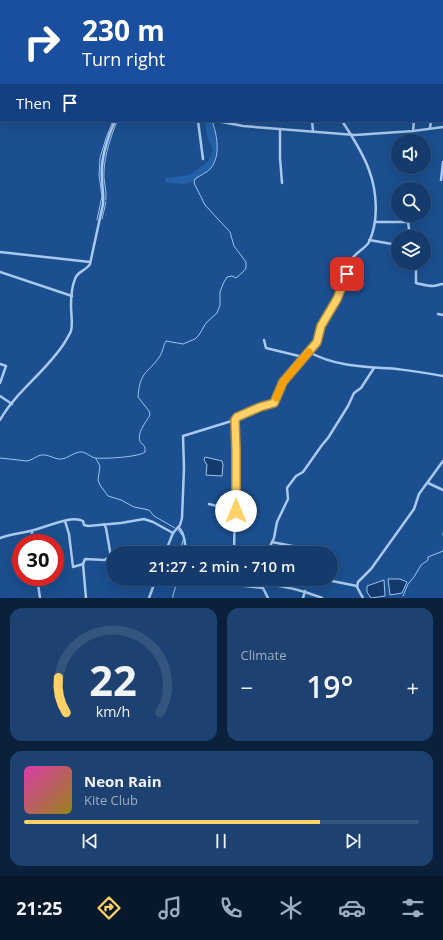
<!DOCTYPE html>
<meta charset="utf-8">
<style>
:root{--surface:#143b6b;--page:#1d4271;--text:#f1f3f6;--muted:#9dadc1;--line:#33557e;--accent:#ffd166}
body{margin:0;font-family:"Open Sans",sans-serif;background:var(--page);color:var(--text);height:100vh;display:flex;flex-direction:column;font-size:15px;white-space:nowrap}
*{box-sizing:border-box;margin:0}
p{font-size:13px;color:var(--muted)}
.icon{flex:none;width:22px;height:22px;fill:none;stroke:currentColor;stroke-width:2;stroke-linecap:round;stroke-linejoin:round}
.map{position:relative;height:598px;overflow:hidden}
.details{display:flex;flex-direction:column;gap:10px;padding:10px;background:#0b203b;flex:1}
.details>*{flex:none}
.guide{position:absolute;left:0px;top:0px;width:443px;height:122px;box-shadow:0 4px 16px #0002,0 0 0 1px var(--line);background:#1a4fa0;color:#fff;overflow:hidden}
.fabs{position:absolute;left:391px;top:134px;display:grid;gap:8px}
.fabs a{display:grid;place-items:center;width:40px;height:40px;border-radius:50%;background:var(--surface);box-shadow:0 4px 16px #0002,0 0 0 1px var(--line);font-size:20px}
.speed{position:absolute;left:12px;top:534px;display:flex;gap:8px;font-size:20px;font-weight:700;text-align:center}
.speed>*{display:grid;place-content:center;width:52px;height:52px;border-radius:50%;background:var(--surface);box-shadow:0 4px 16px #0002,0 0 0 1px var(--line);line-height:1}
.speed .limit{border:6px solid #d22;background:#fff;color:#111}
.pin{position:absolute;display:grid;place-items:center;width:34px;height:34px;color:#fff;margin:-17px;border-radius:8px;box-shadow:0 2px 6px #0006}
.me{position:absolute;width:44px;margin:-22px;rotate:0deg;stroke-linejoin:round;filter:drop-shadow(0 0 3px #0008)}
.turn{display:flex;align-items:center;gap:14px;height:84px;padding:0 16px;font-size:18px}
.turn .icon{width:52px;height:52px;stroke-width:2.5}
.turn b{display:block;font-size:28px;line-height:34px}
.then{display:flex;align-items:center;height:38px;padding:0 16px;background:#0003;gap:8px;font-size:15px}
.big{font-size:30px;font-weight:600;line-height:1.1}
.details .widget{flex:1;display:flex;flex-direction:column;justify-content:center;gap:6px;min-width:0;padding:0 14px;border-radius:12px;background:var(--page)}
.details .dial{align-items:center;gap:0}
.dial svg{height:104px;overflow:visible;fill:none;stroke:var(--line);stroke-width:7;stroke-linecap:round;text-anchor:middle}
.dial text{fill:var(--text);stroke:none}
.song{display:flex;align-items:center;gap:12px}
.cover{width:48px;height:48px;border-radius:6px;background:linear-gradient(135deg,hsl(320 70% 55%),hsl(50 70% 35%))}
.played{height:4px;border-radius:2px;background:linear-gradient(90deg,var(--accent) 75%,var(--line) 75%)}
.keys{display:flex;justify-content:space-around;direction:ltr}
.heat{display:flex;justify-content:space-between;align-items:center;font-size:22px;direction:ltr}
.details .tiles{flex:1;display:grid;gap:10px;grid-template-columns:1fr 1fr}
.widget:last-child{grid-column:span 2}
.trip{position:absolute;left:106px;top:546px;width:232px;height:40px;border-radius:20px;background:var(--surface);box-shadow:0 4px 16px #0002,0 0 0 1px var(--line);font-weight:600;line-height:40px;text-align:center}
.dock{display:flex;height:64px;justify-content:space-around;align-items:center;background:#08182b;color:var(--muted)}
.dock .icon{width:28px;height:28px}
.dock .active{color:var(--accent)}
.dock b{font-size:18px;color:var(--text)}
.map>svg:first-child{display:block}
</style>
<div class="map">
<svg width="443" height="598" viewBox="0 0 443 598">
<rect width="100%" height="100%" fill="#1b4f8f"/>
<path fill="#2461a8" d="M205 121 213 122 216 136 217 149 212 167 194 181 184 184 166 183 165 178 189 175 208 162 213 150 206 133Z"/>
<g fill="#123a6d" stroke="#9cc4f0">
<path d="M205 457 222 461 223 465 222 476 206 475 207 465 204 460Z"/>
<path d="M388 579H400L407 582 402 593 390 595Z"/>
<path d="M384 580 385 596 371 598 367 592V586Z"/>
</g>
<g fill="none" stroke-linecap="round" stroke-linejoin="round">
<g stroke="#9cc4f0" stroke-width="1">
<path d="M125 1 126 0"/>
<path d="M130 1V0"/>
<path d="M179 1V0"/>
<path d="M106 200C107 190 103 180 104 171 105 153 111 137 117 121"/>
<path d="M102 219 106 202"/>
<path d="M97 220 102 196 99 175 100 158 106 138 113 121"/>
<path d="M0 458 27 461C33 460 36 456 41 455 49 454 55 460 62 459 68 458 73 453 79 452 86 451 91 458 96 458 105 459 139 457 145 452V447C144 445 142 444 141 443 135 434 147 421 150 415L149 411 138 397C140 370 148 374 160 356 163 351 163 346 166 341L183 344 195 339 199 335 206 323 217 313 220 305V292L223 284 227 277 232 276 236 278 243 272 246 268V262L234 246 230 232 205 205 194 183 195 179C200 175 207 173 211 168 221 155 217 134 212 121"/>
<path d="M96 459 100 466 98 480 100 485 108 496 121 500 134 507 149 510 154 516 175 528"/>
<path d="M178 530 182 535"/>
<path d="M443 533V535"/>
<path d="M180 553 183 540"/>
<path d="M403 596 408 584 414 577 421 565 428 560V557L443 551"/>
<path d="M173 598V595L178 579"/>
</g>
<g stroke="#a9c9ee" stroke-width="2.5">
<path d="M285 0 286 1"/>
<path d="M21 1V0"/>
<path d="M128 1V0"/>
<path d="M336 1 337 0"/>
<path d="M0 83H1"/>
<path d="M198 121 203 159"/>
<path d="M217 121 243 126 355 135 413 131 443 127"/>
<path d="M312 121 313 131"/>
<path d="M430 128 431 121"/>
<path d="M280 129V158L282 183"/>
<path d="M413 131 414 121"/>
<path d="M441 180 443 162"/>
<path d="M407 215 409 229"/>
<path d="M375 222H407"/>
<path d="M369 240 398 245"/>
<path d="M0 252 90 262"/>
<path d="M416 268V283C421 284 427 286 433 286 437 286 439 284 443 284"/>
<path d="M0 272 72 296"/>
<path d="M438 314 443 315"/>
<path d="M264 340 266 348 303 357"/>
<path d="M309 352C336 367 367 367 397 369 412 371 428 373 443 376"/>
<path d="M0 364 6 366 0 383"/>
<path d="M0 396 12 404"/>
<path d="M0 420C16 391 47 371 65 342 67 338 70 334 71 331 73 323 71 314 71 306 71 298 72 286 75 279 77 271 86 271 90 264L103 204C104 195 102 187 102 179 100 159 107 139 115 121"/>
<path d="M428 483 443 490"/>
<path d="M209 504 236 511"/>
<path d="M65 521 69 534 73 567 83 564 86 598"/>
<path d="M178 527C185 533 185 544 186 553"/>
<path d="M32 531V543"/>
<path d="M0 538C11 534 23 533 34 530 46 527 71 515 83 521L84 525 88 526 121 523 144 519 153 522 173 533 180 525 182 518 184 468 183 436 235 420"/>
<path d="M272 542 328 553"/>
<path d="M165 553 173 533"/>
<path d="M234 553 236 450 235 420 237 417 260 407 274 403 283 382 317 342 321 325 337 299 343 287 352 259C356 252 365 249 369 242 379 221 377 191 369 170 363 153 352 136 342 121"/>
<path d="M267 553 274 538 277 522 288 499 287 488 296 476 303 472 322 445 328 438 348 406 354 393 361 388 374 368"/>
<path d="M331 554 334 555 335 564 332 581 357 586"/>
<path d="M83 564 85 559 104 560 111 557 106 528 104 524"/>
<path d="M37 577 40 598"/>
<path d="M190 579 235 585"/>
<path d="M234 579 236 585 263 588 268 598"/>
<path d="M264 584C285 586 302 590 322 598"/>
<path d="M149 598 156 579"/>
<path d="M303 598 305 591"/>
<path d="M363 598 357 587 358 582 371 569 414 509 419 494 443 461"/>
</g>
</g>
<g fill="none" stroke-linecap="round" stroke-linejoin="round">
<defs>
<path id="route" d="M236 511V450L235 420 237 417 260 407 274 403 283 382 317 342 321 326 337 299 347 274"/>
</defs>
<use href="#route" stroke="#a68842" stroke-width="10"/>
<use href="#route" stroke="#ffd166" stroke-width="7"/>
<path stroke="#f59e0b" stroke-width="7" d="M276 398 283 382 309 352"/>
</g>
</svg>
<div class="fabs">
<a><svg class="icon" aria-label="sound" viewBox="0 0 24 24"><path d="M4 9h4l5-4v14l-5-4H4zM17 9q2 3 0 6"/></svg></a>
<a><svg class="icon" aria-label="search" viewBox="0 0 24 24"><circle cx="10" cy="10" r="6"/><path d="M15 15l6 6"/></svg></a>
<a><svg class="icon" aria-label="layers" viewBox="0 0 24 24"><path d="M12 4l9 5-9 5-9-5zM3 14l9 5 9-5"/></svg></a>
</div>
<div class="speed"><div class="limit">30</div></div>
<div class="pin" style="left:347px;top:274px;background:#d93025"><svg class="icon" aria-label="arrive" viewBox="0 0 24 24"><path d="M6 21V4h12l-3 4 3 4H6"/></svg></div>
<svg class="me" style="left:236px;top:511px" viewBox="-20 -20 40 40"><circle r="19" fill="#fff"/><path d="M0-13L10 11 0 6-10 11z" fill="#ffd166"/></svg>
<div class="trip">21:27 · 2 min · 710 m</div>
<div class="guide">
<div class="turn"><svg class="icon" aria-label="right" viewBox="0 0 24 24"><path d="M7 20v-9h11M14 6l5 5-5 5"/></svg><div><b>230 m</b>Turn right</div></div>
<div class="then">Then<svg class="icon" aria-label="arrive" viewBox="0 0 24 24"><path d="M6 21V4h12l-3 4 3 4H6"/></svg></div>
</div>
</div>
<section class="details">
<div class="tiles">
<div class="widget dial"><svg viewBox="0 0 100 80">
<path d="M14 69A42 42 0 1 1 86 69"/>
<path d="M14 69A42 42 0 0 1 8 42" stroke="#ffd166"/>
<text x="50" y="56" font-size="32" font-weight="700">22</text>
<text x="50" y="72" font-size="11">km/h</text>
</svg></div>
<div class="widget"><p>Climate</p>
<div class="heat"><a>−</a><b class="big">19°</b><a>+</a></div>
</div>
<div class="widget">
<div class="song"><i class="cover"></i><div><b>Neon Rain</b><p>Kite Club</p></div></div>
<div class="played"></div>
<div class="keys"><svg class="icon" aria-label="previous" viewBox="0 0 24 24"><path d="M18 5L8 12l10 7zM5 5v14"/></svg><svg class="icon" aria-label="pause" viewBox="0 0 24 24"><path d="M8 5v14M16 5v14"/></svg><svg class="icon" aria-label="next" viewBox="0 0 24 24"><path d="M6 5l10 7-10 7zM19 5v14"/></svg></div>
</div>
</div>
</section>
<nav class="dock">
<b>21:25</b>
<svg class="icon active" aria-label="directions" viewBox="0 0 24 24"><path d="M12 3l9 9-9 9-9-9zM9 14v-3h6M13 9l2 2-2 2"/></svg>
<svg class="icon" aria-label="music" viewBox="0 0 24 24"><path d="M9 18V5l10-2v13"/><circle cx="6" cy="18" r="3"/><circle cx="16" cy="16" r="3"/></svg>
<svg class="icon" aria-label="phone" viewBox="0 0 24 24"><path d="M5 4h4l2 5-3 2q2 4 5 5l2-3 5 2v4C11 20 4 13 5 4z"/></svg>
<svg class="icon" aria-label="climate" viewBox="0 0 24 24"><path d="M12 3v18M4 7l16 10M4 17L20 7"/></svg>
<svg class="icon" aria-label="car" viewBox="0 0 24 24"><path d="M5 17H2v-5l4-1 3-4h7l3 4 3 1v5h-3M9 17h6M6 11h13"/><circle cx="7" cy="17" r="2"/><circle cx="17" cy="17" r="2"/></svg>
<svg class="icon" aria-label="filters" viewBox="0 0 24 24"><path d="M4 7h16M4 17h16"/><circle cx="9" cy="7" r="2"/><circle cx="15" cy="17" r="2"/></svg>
</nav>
